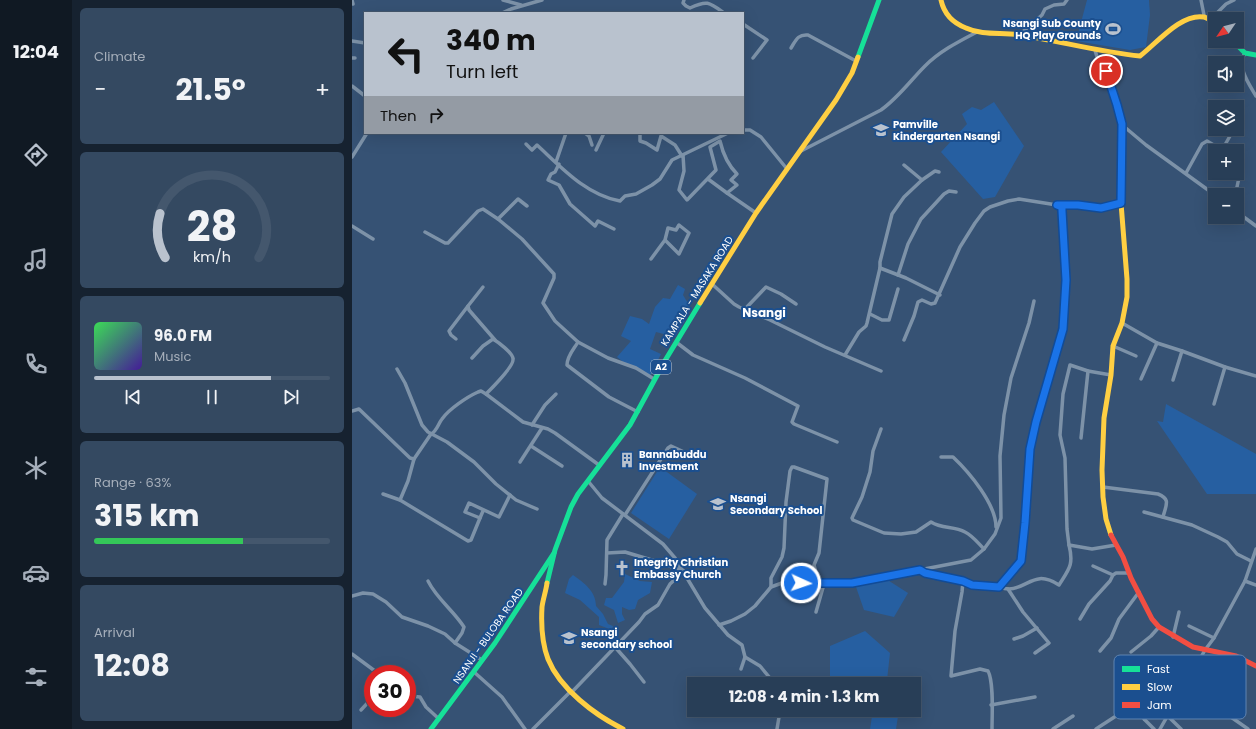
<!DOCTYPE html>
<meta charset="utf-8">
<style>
:root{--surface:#283e57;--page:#344961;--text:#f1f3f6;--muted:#a5aeba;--line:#44576d;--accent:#b9c2ce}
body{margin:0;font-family:Poppins,sans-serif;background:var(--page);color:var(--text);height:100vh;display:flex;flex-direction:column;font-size:15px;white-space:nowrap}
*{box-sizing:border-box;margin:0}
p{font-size:13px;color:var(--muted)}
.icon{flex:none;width:22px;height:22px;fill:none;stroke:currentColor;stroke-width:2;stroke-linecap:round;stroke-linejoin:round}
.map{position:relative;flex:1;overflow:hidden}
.side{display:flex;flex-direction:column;gap:8px;padding:8px;background:#162230;width:280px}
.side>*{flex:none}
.hud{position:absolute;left:12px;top:12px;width:380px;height:122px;border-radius:0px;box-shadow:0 4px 16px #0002,0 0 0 1px var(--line);background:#b9c2ce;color:#111;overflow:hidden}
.needle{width:26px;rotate:235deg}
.buttons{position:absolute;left:856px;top:12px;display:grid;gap:8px}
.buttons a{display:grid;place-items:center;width:36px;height:36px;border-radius:0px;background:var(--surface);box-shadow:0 4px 16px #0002,0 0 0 1px var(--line);font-size:20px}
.speed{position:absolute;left:12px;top:665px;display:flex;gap:8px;font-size:20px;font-weight:700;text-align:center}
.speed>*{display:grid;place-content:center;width:52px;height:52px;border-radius:50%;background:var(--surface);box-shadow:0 4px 16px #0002,0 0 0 1px var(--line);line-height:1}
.speed .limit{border:6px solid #d22;background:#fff;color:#111}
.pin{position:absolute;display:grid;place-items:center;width:34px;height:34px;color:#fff;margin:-17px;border:2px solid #fff;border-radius:50%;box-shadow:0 1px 4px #0007}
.me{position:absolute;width:44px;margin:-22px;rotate:93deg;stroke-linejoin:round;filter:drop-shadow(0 0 3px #0008)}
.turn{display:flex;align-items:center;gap:14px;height:84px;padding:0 16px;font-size:18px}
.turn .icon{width:52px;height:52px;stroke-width:2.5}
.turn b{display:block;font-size:28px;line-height:34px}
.then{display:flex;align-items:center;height:38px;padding:0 16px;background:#0003;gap:8px;font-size:15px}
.big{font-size:30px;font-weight:700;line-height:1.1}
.side .widget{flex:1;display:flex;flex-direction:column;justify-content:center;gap:6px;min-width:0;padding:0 14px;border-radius:6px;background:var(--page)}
.side .dial{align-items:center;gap:0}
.dial svg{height:104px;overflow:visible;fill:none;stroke:var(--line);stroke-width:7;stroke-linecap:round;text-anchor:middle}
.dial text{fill:var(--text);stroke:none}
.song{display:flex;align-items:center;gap:12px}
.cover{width:48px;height:48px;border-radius:6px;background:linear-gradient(135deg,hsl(130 70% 55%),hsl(260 70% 35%))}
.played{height:4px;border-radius:2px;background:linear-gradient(90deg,var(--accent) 75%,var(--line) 75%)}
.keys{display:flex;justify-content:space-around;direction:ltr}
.heat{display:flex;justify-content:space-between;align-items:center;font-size:22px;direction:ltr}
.charge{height:6px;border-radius:3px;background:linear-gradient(90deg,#34c759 63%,var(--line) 0)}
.trip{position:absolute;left:335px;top:677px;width:234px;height:40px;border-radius:0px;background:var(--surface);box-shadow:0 4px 16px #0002,0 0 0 1px var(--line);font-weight:700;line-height:40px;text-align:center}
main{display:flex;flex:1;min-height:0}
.tabs{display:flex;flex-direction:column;width:72px;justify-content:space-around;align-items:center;background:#101923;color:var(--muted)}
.tabs .icon{width:28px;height:28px}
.tabs .current{color:var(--accent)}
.tabs b{font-size:18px;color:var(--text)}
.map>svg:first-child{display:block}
</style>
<main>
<nav class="tabs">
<b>12:04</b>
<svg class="icon current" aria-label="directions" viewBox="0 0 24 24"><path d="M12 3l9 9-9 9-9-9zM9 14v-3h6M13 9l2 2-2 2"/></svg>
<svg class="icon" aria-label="music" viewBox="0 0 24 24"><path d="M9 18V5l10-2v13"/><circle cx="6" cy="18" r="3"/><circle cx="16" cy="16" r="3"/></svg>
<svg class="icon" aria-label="phone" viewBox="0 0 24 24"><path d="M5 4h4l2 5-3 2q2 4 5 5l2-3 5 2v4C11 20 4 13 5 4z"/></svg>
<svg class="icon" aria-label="climate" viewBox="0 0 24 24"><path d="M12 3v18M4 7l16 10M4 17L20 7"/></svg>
<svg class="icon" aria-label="car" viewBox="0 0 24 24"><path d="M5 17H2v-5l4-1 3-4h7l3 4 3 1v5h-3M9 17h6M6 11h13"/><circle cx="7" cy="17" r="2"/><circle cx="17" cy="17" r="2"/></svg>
<svg class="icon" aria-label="filters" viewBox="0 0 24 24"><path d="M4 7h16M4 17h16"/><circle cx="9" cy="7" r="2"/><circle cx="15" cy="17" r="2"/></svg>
</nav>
<section class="side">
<div class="widget"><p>Climate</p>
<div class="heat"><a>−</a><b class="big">21.5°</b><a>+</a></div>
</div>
<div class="widget dial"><svg viewBox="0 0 100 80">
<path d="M14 69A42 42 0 1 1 86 69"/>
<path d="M14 69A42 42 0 0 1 10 35" stroke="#b9c2ce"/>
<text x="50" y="56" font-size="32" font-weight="700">28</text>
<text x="50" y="72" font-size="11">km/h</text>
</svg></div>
<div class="widget">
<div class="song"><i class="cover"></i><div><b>96.0 FM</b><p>Music</p></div></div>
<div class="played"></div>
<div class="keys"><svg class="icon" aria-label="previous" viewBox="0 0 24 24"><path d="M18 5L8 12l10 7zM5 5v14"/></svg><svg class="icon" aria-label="pause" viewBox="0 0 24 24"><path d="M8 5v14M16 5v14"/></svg><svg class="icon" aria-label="next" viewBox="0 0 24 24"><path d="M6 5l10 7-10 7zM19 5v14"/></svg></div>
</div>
<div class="widget"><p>Range · 63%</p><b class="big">315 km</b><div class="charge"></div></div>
<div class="widget"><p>Arrival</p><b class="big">12:08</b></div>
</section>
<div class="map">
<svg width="904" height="729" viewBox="0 0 904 729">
<rect width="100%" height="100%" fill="#365274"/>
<g fill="#265fa1">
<path d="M735 0H797L798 15 794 47 778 50 724 41Z"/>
<path d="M642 102 672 146 643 197 631 199 589 152 615 124 610 114 620 107 629 110Z"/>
<path d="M326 285 333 289 331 295 337 305 334 319 323 337 304 332 298 349 309 354 298 376 276 366 265 357 279 341 269 336 278 316 290 319 297 324 303 307 311 298 318 299Z"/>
<path d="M814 404 904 454V494H855L805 421 811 422Z"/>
<path d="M308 467 345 494 317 539 279 513Z"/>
<path d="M273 574 288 581 300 582 298 593 286 600 283 609 277 610 270 607V614L273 620 266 623 262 610 252 605 254 598H260L272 582Z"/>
<path d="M221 575C232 583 244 591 244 606L251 614 256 624 261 626 260 630 247 625V617L228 600 213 593 217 579Z"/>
<path d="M534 579 556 593 542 617 512 610 504 587Z"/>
<path d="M513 631 538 653 535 680 542 684H504L478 681V646Z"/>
<path d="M521 710H547L544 729H518Z"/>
</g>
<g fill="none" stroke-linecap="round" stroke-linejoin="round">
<g stroke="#7d92a8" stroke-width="3.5">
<path d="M0 0 1 4"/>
<path d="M151 0 169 5"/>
<path d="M332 0 331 3 334 6 338 8C355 0 357 2 372 13"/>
<path d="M849 0 852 15"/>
<path d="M150 13 159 9 190 0"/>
<path d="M859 19 874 4 882 0"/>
<path d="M391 24 415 40 401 58"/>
<path d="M667 35 690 15 693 9 702 5 712 4 715 0"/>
<path d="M0 41 13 43"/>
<path d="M439 48C444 40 446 34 456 35L504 61"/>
<path d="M893 53C884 66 897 84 904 96"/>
<path d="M0 58H3"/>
<path d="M0 86 13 96"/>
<path d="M769 124 794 145 863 195"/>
<path d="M391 130H398L409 137 435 169"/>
<path d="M233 133 237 136 240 145"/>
<path d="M288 133V141L294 143 305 150 309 136 323 145 330 156"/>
<path d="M174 144 180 150 185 145C209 167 234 195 268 201L273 196 284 194 300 185 308 179 320 160 376 133"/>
<path d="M244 150 252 133"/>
<path d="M449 151 529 110C546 98 558 81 573 66 588 51 606 42 625 32"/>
<path d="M331 155 332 171 327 190 335 200 364 170 358 147 368 141C371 154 375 164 385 174L379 180 385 185 375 193 356 179"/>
<path d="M0 157 15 133"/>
<path d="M204 162 214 133"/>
<path d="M207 164 203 172 199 174 196 180 207 185 218 204 243 226 246 221 262 229"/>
<path d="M834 173 850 144 855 141 870 150 878 136"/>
<path d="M570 180 583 171 587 172"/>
<path d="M375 193 404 213"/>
<path d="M881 195 885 187 891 158"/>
<path d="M885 212 904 226"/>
<path d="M146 219 166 199 175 206"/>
<path d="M0 226 21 239"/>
<path d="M73 232 93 243H96L126 211 131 209 146 219 170 239 202 274V278L191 303 203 321 226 342 256 358 284 368 302 379"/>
<path d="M299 259 313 240 316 228 324 230 327 225 337 233 327 254 313 240"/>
<path d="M528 268 554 278 588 295"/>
<path d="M546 275 556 244 569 219 592 194 597 191 604 192"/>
<path d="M360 284 382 304 387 307 418 320 473 347 529 371"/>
<path d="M131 287 116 306 117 310 143 340"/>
<path d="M393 309 414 287 429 294 444 304"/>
<path d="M518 314 530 320H537L546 289"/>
<path d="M770 323 805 343 830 351 873 367 904 376"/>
<path d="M104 339 99 335 97 331 116 306"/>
<path d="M552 340 562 316 566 302 570 300 579 304 583 303 608 247 623 223 632 211 638 207 656 201 667 199 705 205H726L749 208 769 203V124L765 105 754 71 745 57 743 50"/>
<path d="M226 342C222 349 215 356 215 365L257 397 286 412"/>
<path d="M324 342 341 355 393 378 446 406 440 422 442 424 485 442"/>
<path d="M761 346 784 356"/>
<path d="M493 355 507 332 514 326 515 323 528 268V262L540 214 552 197 570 180 552 165"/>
<path d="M120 358 131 346 141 339C146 342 161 353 161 359 162 366 140 388 134 394"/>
<path d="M45 369 53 383 70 425 76 432 95 442 122 462 144 484 164 500 185 509"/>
<path d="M789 379 805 343"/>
<path d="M821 380 830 351"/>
<path d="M862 404 873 367"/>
<path d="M0 411 7 409 58 458 62 459"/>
<path d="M180 425 193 405 204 394"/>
<path d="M529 429 521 451 518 472 510 497 500 518 501 520 532 533 549 534 564 532 579 522C590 529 602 526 613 532 621 536 626 543 632 549"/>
<path d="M729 438 736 371"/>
<path d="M179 446 210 466"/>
<path d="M589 457H601C617 472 644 504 644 527"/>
<path d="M168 462 190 428"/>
<path d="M236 481 250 498 311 544 323 558 353 608 376 635 390 645 393 657 408 666 423 684"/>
<path d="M751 487 806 494C819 499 814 505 811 517"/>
<path d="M31 494 48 500 116 541 119 540 128 518"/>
<path d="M48 500 56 481 62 459 79 434C85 431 86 424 90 419 97 409 115 397 126 392L129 391 134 394 171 422 196 429 203 433 247 465"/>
<path d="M131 511 128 518 113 512 117 503 147 517 158 495"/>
<path d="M792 512 840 525 866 537 875 542 885 554 899 561"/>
<path d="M273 515 316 448 319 446 332 452"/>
<path d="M717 545 715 529 713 458 708 435 711 394 718 365 736 371 759 375"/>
<path d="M255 553 273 552 303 561 332 571"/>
<path d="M741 566 761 575"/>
<path d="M568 570 573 573 611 581 620 585 647 587 669 561 673 523 678 449 684 423 711 329 714 280 711 211 710 207 705 205"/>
<path d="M76 581C85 599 101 610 112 627L110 633 103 643"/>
<path d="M611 581 610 592 603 631 599 676 628 669 636 671C642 682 640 715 640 729"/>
<path d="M893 581 904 585"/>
<path d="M253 584 254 575 255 540 271 514"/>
<path d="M419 587V578L430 557 432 548 434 502 438 471 440 467H442L475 479 467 553 462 565 467 584"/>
<path d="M647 587C650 588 654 589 657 589 677 588 682 569 707 585 717 569 722 565 717 545L740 549 764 545"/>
<path d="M656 589 671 612 697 643 683 653"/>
<path d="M0 596 11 593 21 594 34 602 50 617 76 626 93 634 103 643 130 660"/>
<path d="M464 612 472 584"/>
<path d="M728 619 737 604 758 581 761 575 764 573H777"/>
<path d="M367 625 379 621 393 614 403 606 419 587 430 583 467 584 500 583 619 560 632 549 643 534 649 518 648 456 652 415 659 378 677 323 682 301"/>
<path d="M837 626 862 638"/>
<path d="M821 637 827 612"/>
<path d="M662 639 671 636 685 628"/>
<path d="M263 647 278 664 292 682"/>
<path d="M748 651 759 638 767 619 787 592"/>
<path d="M779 652 799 636 807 627"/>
<path d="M0 654 27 674"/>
<path d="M389 669 393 657"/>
<path d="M122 672 150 697 173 729"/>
<path d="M836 681 866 708 896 729"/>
<path d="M876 681 884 656"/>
<path d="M55 692 58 696 68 697 74 707 87 719"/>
<path d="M766 692 778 680 783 684 829 729"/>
<path d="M219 693 287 622 293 614 306 605 318 584 332 571"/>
<path d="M852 696 860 682"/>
<path d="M639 705 683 697"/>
<path d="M9 710 21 697"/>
<path d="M792 719 802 729"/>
<path d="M181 729 219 691"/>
<path d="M425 729 427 717V710"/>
<path d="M701 729 721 716"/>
<path d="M744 729 764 716"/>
<path d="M808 729 853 650 862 638 893 581 904 549"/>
</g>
<g stroke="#16e098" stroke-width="5">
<path d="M881 41 893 53 904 55"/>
<path d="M506 57 527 0"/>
<path d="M195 583 203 550 219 507 226 494 278 425 314 359 348 303"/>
<path d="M79 729 143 643 202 553"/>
</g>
<g stroke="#ffcf43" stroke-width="5">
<path d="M589 0C592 14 601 23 614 28 631 36 650 32 668 35 708 41 747 52 788 56 805 43 829 13 852 17 856 18 859 21 863 23"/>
<path d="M348 303 404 213 484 100 500 73 506 57"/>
<path d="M759 535 754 519 751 497 750 470 752 418 759 375 761 346 770 323 775 297V279L769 203"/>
<path d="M195 583C194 591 191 599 190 607 189 624 190 643 196 659 208 689 243 715 271 729"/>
</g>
<path stroke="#f24e42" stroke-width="5" d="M759 535 771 557 779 578 800 619 807 627 841 647 884 656 904 666"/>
</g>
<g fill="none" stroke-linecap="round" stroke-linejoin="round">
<defs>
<path id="route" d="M449 583H500L568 570 573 573 611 581 620 585 647 587 669 561 673 523 678 449 684 422 711 329 714 280 710 211V207L705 205H726L749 208 769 203 770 124 765 105 754 71"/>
</defs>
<use href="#route" stroke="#114b97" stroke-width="10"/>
<use href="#route" stroke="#1a73e8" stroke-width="7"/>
</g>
<defs>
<symbol id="stadium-bare" viewBox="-9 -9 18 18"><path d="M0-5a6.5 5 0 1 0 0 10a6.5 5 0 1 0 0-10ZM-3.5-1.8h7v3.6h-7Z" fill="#b9c2ce" stroke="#1b4f8f" stroke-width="2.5" paint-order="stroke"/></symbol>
<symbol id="school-bare" viewBox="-9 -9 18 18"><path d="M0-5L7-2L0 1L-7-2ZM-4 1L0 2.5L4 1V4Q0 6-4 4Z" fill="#b9c2ce" stroke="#1b4f8f" stroke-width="2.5" paint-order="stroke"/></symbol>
<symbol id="building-bare" viewBox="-9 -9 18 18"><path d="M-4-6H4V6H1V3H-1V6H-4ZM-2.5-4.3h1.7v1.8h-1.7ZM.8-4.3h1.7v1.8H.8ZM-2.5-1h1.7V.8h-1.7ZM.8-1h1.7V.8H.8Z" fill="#b9c2ce" stroke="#1b4f8f" stroke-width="2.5" paint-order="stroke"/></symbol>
<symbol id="church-bare" viewBox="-9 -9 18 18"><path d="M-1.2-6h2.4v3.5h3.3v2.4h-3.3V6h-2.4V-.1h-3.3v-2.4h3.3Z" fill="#b9c2ce" stroke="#1b4f8f" stroke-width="2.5" paint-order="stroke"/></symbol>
</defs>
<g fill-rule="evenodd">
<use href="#stadium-bare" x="750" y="18" width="22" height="22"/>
<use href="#school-bare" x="518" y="119" width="22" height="22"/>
<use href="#building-bare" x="264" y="449" width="22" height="22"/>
<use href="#school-bare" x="355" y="493" width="22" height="22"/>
<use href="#church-bare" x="259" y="557" width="22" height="22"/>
<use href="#school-bare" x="206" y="627" width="22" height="22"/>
</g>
<g text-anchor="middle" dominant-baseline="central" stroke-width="4" stroke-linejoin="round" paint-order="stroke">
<rect fill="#1b4f8f" stroke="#bbcadd" stroke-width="1" x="299" y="360" width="20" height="14" rx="3"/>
<g font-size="9" font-weight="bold" fill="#fff">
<text x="309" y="367">A2</text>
</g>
<g font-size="10" font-weight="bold" fill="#fff" stroke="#1b4f8f" text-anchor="start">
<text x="749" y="23" text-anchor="end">Nsangi Sub County<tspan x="749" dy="12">HQ Play Grounds</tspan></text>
<text x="541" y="124">Pamville<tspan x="541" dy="12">Kindergarten Nsangi</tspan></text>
<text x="287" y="454">Bannabuddu<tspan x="287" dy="12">Investment</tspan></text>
<text x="378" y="498">Nsangi<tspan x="378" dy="12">Secondary School</tspan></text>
<text x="282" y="562">Integrity Christian<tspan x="282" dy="12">Embassy Church</tspan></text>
<text x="229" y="632">Nsangi<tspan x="229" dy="12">secondary school</tspan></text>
</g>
<g font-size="10" fill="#fff" stroke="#1b4f8f">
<text transform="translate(345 291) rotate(-58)">KAMPALA - MASAKA ROAD</text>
<text transform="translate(136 636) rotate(-55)">NSANJI - BULOBA ROAD</text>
</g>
<g font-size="12" font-weight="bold" fill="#fff" stroke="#1b4f8f">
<text x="412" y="312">Nsangi</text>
</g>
</g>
<rect x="762" y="655" width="132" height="64" rx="6" fill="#1b4f8f" stroke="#5f84b1" stroke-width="1"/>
<rect x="770" y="666" width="18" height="6" fill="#16e098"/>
<rect x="770" y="684" width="18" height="6" fill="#ffcf43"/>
<rect x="770" y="702" width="18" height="6" fill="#f24e42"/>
<g font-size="11" fill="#fff">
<text x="795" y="673">Fast</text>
<text x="795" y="691">Slow</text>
<text x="795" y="709">Jam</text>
</g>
</svg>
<div class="buttons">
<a><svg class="needle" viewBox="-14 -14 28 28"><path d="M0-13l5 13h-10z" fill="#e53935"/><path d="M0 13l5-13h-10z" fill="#a5aeba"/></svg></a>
<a><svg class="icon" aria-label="sound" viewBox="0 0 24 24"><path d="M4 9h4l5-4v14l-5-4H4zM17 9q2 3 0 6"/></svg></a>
<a><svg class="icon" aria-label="layers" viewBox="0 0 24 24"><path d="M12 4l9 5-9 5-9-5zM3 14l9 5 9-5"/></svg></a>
<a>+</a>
<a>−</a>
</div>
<div class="speed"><div class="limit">30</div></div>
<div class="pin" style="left:754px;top:71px;background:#d93025"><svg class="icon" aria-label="arrive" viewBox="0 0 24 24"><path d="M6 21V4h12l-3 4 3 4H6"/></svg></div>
<svg class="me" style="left:449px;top:583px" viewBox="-20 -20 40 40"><circle r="17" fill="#1a73e8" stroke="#fff" stroke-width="3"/><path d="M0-11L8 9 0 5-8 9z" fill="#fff"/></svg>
<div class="trip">12:08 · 4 min · 1.3 km</div>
<div class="hud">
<div class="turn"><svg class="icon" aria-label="left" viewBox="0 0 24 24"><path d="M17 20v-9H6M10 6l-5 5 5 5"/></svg><div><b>340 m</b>Turn left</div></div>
<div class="then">Then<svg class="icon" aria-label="right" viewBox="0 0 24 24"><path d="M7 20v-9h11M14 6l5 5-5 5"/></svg></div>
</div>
</div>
</main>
